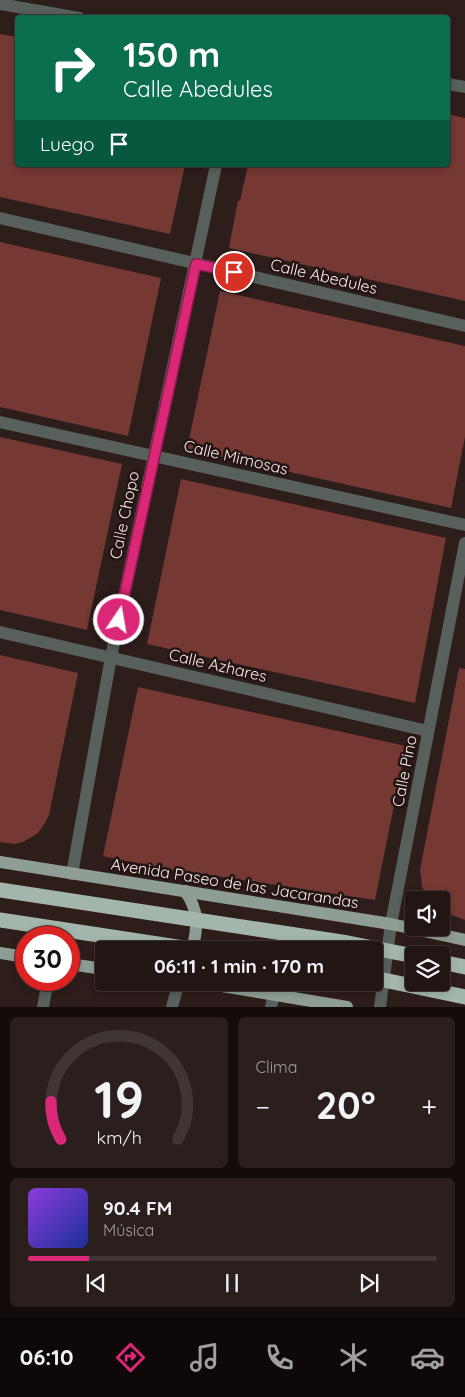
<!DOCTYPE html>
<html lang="es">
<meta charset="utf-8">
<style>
:root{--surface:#221614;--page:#2a1f1d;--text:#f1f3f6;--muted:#a29fa0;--line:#3f3534;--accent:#db2777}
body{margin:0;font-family:Quicksand,sans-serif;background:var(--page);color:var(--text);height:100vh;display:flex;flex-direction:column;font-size:19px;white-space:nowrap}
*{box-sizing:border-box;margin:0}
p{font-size:16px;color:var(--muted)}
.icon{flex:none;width:28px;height:28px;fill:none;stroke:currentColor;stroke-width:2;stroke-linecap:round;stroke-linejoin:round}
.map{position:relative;height:1007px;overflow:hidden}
.panel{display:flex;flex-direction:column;gap:10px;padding:10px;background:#130c0b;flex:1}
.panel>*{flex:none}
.guide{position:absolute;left:15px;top:15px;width:435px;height:152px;border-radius:5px;box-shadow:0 2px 8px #0003,0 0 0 1px var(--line);background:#0b6e4f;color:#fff;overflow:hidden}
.tools{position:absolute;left:405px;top:891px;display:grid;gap:10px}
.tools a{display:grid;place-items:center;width:45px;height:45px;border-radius:5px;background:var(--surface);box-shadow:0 2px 8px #0003,0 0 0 1px var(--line);font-size:25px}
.speed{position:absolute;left:15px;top:926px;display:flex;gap:10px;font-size:25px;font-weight:700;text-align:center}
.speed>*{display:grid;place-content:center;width:65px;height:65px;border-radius:50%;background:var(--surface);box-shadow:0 2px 8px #0003,0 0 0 1px var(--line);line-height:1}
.speed .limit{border:8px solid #d22;background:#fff;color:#111}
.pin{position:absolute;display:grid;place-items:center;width:42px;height:42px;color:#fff;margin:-21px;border:2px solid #fff;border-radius:50%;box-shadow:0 1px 5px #0007}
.me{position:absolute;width:55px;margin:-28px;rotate:12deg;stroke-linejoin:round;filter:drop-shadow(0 0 4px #0008)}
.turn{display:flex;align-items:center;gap:18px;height:105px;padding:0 25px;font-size:22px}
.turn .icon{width:65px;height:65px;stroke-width:2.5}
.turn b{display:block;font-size:35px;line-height:42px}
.then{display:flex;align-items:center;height:48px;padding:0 25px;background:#0003;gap:10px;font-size:19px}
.big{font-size:38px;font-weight:700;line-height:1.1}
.panel .tile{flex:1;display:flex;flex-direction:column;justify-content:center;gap:8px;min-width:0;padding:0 18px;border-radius:8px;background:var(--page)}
.panel .dial{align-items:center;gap:0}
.dial svg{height:130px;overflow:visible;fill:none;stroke:var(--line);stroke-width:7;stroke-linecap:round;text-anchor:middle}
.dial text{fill:var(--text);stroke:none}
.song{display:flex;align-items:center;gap:15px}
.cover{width:60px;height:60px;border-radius:8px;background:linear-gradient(135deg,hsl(270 70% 55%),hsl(230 70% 35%))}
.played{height:5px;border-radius:2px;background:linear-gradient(90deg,var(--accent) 15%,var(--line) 15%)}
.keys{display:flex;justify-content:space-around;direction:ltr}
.heat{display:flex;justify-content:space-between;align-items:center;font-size:28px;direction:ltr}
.panel .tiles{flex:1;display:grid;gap:10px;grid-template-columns:1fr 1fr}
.tile:last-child{grid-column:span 2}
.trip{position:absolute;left:95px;top:941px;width:288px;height:50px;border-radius:5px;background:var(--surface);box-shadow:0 2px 8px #0003,0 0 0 1px var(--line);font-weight:700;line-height:50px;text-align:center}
.dock{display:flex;height:80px;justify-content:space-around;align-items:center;background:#0e0908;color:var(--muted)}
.dock .icon{width:35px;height:35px}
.dock .active{color:var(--accent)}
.dock b{font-size:22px;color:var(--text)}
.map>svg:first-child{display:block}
</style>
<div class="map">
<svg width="465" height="1007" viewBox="0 0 465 1007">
<rect width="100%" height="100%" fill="#2d1d1b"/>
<g fill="#763832">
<path d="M0 34 18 37V165H185L170 234 0 197Z"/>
<path d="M448 114 465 118V301L229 248 238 200 240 201 248 165H448Z"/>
<path d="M0 242 161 278 128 436 0 407Z"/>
<path d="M220 291 465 346V437L451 508 187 449Z"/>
<path d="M0 437 122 464 87 630 0 610Z"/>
<path d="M181 479 446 538 415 703 147 644Z"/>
<path d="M0 655 78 673 49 815 45 823 38 833 23 842 14 844 0 842Z"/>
<path d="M459 668 465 669V920L441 911V900H430L422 887 420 870Z"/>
<path d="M138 687 406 746 375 900 150 866 103 856Z"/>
</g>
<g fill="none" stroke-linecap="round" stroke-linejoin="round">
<g stroke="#58605b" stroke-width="12">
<path d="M0 4 79 18"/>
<path d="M448 84 465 87"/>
<path d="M0 218 465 326"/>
<path d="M0 422 465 525"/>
<path d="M0 632 428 731"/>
<path d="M72 874 111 657 216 165"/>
<path d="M43 1007 48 980"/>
<path d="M172 1007 179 982"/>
<path d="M271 1007 274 994"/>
<path d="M380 1007 391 924 465 543"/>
</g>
<g stroke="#8f9e95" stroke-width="12">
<path d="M0 862 391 924 465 940"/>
<path d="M185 891C199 910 198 928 192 950"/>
<path d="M0 953 26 957"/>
<path d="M69 964 104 969"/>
<path d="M198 982 347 1007"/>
</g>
<g stroke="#a4b6ac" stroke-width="15">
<path d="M0 890 348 943 414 956"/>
<path d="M0 920 197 950"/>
<path d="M441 962 465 967"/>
<path d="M374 978 465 997"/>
</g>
</g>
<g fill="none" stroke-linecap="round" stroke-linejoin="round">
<defs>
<path id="route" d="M119 620 196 264 234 272"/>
</defs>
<use href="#route" stroke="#8e194d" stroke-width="12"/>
<use href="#route" stroke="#db2777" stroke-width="9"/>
</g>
<g text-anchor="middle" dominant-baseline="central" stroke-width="5" stroke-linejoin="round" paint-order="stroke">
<g font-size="16" fill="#f9eeed" stroke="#231412">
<text transform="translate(324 276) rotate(13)">Calle Abedules</text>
<text transform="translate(236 457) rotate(13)">Calle Mimosas</text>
<text transform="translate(124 515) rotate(-78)">Calle Chopo</text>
<text transform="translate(218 665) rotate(13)">Calle Azhares</text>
<text transform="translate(404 771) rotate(-79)">Calle Pino</text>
<text transform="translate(235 883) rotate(9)">Avenida Paseo de las Jacarandas</text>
</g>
</g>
</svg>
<div class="tools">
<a><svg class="icon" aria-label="sound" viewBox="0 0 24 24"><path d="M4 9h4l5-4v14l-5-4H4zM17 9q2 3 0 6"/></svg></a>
<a><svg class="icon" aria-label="layers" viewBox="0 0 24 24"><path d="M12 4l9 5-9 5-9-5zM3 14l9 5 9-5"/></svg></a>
</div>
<div class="speed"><div class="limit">30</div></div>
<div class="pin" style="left:234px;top:272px;background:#d93025"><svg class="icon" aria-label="arrive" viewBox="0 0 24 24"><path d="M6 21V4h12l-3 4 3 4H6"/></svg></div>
<svg class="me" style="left:119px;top:620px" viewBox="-20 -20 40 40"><circle r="17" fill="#db2777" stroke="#fff" stroke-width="3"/><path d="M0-11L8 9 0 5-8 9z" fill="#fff"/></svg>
<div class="trip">06:11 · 1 min · 170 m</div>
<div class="guide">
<div class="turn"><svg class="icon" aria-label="right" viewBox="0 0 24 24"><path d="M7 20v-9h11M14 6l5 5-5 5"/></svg><div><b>150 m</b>Calle Abedules</div></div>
<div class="then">Luego<svg class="icon" aria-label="arrive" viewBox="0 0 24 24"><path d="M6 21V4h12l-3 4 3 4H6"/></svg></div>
</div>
</div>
<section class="panel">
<div class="tiles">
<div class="tile dial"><svg viewBox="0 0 100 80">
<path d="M14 69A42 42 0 1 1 86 69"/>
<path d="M14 69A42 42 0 0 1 8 46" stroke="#db2777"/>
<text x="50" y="56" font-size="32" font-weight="700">19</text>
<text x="50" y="72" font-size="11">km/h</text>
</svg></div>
<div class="tile"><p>Clima</p>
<div class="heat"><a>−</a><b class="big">20°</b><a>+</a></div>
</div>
<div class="tile">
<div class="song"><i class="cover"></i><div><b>90.4 FM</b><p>Música</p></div></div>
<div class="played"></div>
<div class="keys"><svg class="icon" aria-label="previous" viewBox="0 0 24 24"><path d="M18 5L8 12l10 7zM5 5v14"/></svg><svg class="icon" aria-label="pause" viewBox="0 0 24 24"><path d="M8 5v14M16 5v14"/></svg><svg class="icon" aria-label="next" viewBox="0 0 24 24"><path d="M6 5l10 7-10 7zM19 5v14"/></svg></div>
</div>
</div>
</section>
<nav class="dock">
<b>06:10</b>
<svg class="icon active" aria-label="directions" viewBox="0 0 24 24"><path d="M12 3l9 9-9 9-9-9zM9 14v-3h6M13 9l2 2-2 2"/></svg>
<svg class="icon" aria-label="music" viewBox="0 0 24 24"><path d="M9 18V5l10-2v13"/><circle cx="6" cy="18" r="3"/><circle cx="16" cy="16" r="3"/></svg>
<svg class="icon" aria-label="phone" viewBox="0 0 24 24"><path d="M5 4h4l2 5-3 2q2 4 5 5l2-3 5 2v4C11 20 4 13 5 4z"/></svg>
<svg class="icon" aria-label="climate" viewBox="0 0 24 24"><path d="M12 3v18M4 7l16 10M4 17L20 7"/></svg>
<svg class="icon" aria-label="car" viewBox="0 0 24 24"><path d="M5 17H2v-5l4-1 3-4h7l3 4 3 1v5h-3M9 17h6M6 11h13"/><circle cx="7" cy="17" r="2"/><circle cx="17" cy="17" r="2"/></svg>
</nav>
